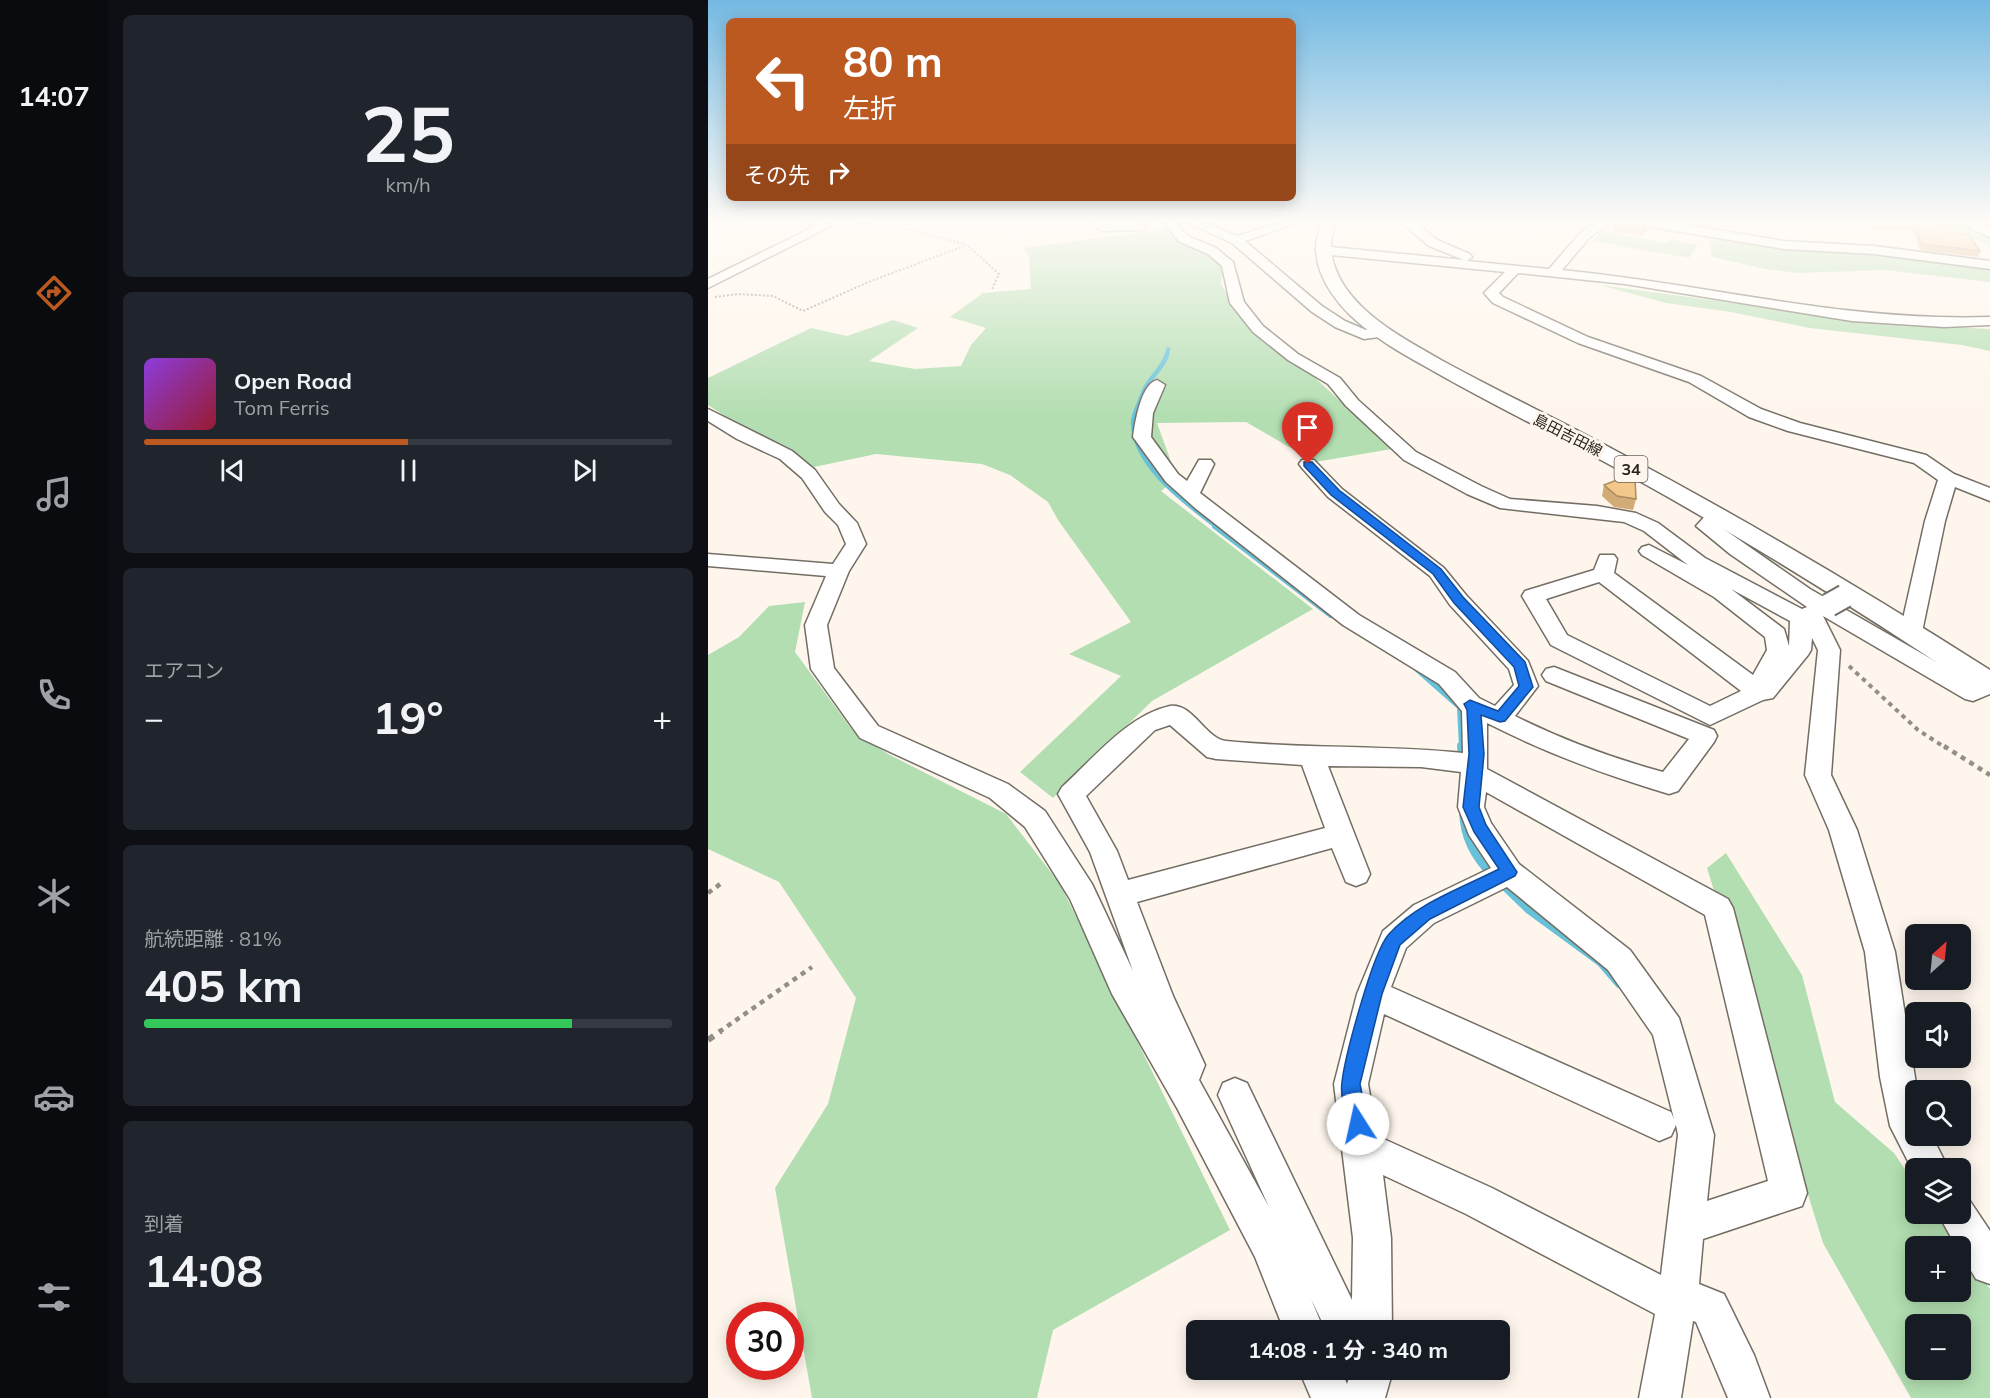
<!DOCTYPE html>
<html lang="ja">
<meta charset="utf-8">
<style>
:root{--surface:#171b24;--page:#20242c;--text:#f1f3f6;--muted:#9ea1a6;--line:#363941;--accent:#bc5921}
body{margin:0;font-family:Mulish,"Noto Sans JP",sans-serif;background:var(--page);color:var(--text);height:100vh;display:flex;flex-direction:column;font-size:22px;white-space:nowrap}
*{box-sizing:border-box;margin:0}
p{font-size:20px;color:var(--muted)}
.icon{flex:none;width:33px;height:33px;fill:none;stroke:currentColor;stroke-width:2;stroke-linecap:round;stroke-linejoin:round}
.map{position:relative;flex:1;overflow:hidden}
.drawer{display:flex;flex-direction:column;gap:15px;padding:15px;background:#0d0f14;width:600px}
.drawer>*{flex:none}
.guide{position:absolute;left:18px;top:18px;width:570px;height:183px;border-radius:9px;box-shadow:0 3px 15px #0003;background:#bc5921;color:#fff;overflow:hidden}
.needle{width:39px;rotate:27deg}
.buttons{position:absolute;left:1197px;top:924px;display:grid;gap:12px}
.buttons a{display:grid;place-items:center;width:66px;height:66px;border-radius:9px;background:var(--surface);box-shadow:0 3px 15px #0003;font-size:30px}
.speed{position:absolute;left:18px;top:1302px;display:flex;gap:12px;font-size:30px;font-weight:700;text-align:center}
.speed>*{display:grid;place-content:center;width:78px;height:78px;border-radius:50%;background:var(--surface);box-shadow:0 3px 15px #0003;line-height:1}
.speed .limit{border:9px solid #d22;background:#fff;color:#111}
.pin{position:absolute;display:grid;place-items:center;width:51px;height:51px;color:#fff;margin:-62px -26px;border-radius:50% 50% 50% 0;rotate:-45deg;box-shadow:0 0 6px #0007}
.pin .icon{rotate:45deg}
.me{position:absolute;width:66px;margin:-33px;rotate:350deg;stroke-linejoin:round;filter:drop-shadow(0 0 4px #0008)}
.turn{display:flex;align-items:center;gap:21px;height:126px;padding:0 18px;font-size:27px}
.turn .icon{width:78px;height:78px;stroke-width:2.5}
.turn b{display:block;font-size:42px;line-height:51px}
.then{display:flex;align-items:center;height:57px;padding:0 18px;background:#0003;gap:12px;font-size:22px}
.big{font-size:45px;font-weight:700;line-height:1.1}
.drawer .widget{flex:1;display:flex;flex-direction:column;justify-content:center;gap:9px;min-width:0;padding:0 21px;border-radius:9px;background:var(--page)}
.drawer .dial{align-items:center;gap:0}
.dial b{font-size:78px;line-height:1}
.song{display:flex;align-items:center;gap:18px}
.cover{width:72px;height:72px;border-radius:9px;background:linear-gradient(135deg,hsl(270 70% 55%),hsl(350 70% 35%))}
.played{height:6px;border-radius:3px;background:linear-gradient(90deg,var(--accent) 50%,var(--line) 50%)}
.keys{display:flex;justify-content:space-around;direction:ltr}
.heat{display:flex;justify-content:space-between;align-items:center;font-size:33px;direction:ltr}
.charge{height:9px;border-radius:4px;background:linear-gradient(90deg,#34c759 81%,var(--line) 0)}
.trip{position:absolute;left:478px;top:1320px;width:324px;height:60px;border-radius:9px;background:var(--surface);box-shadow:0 3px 15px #0003;font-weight:700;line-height:60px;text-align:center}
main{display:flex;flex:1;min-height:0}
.menu{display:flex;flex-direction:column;width:108px;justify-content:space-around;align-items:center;background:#090b0e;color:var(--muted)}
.menu .icon{width:42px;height:42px}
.menu .active{color:var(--accent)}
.menu b{font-size:27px;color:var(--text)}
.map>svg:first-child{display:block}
</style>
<main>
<nav class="menu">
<b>14:07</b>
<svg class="icon active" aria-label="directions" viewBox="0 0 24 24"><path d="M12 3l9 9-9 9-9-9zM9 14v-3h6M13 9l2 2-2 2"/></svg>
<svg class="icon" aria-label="music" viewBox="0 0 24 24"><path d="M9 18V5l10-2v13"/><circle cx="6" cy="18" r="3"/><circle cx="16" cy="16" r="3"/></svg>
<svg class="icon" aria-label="phone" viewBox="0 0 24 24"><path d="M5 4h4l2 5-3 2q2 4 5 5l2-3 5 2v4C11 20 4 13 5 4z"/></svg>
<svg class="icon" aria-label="climate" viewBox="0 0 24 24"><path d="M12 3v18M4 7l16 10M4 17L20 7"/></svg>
<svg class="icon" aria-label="car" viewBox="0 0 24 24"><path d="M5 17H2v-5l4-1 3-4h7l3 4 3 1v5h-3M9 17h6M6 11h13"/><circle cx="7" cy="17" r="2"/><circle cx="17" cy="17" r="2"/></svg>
<svg class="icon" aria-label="filters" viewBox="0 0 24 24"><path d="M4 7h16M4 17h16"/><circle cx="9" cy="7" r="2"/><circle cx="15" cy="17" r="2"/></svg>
</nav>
<section class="drawer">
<div class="widget dial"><b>25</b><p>km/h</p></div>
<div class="widget">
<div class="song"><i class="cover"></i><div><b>Open Road</b><p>Tom Ferris</p></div></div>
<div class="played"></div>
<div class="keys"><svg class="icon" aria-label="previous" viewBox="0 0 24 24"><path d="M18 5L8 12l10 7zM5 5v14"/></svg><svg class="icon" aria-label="pause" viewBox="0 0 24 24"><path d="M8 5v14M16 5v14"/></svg><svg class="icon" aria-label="next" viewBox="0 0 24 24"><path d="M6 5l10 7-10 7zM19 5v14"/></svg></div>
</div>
<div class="widget"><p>エアコン</p>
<div class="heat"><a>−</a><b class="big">19°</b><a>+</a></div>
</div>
<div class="widget"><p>航続距離 · 81%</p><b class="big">405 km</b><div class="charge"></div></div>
<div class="widget"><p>到着</p><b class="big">14:08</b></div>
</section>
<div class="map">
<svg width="1282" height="1398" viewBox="0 0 1282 1398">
<rect width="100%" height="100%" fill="#fef6ec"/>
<g fill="#b2deb1" fill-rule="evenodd">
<path d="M1224 222H1282V245Z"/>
<path d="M459 229 475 242 516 265 513 284 538 325 605 376 684 449 607 462 538 422 449 423 469 478 453 491 605 609 444 701 345 798 312 772 413 676 361 654 423 622 350 520 340 502 302 475 274 464 168 454 106 467 85 453 40 431 0 405V378L103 328 139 336 185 320 210 328 161 361 207 369 253 366 263 345 278 328 242 317 275 293 323 289 321 257 316 248Z"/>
<path d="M894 231 957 243 964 240 990 245 981 258 885 241Z"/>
<path d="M1019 238 1191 255 1282 268V282L1177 270 1090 273 1057 269 1004 257 1001 242Z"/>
<path d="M892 285 1182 324 1282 329V351L1254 345 1102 328 1023 312 958 303Z"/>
<path d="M97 602 87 652 145 731 180 754 298 814 352 884 522 1230 345 1330 329 1398H104L67 1188 120 1104 148 998 71 882 0 849V655L31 637 61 606Z"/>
<path d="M1018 853 1094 975 1127 1102 1186 1153 1207 1184 1208 1214H1228L1252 1246H1208V1292H1252L1253 1248 1282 1289V1398H1203L1115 1243 999 868ZM1208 1324H1252V1370H1208Z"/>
</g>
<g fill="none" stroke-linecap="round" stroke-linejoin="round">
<path stroke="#66c1d9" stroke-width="4" d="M459 356 460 349"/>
<path stroke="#66c1d9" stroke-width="4.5" d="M459 354C456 368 440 378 435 393 432 402 425 414 425 423 426 466 478 503 509 527"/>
<g stroke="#66c1d9" stroke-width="6">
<path d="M507 526 623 615"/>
<path d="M709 669 752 707 754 748"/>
</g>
<g stroke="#66c1d9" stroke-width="8">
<path d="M753 746 754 761"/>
<path d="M755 811C756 838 766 856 784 875"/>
<path d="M792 882 821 910 892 962 911 984"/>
</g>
<defs>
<g id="minor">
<path d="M99 222H118L123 226 0 288V279L107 226Z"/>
<path d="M385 222H433L439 226 433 230 395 231 391 230Z"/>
<path d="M454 222H467L480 236 508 248 525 262 536 302 555 326 590 354 632 378 650 400 708 452 773 486 802 499 889 506 928 513 950 523 997 558 1094 609 1099 607 1022 554 988 526 1000 513H1014L1017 517 1010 525 1102 589 1265 683 1282 676V694L1265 701 1257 699 1115 616 1132 650 1123 775 1149 830 1187 952 1209 1090 1208 1136H1224L1240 1168H1208V1177L1182 1126 1172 1077 1157 952 1121 830 1097 775 1110 650 1104 638 1103 650 1100 655 1065 698 1055 700 1002 725 843 645 814 596 817 591 886 570 892 555H906L909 559 906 573 1045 675 1059 650 1057 637 1006 597 934 555 931 551 934 547 941 545 980 565 936 531 916 522 792 508 759 494 696 460 638 406 620 384 580 360 545 332 522 303 514 266 500 254 472 242ZM891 582 1033 691 1002 706 859 635 838 599ZM1023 589 1082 621 1081 646 1076 629Z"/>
<path d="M478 222H495L529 236 573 222H592L537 241 614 306 637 321 658 330 673 329 680 333 678 336 656 339 627 327 604 312 524 243Z"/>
<path d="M693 222H707L729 240 762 254 764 257 759 261 841 269 873 232 889 222H903L881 238 854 270C999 284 1135 322 1282 317V325L1236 327 1144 321 917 284 810 273 791 293 795 297 880 337 993 376 1053 409 1092 423 1218 455 1246 474 1282 488V501L1247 487 1237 521 1214 632 1211 637 1203 639 1195 637 1192 632 1217 521 1230 480 1206 463 1080 431 1041 417 981 382 870 343 785 303 776 293 797 272 613 254 607 250 613 246 756 260 721 246Z"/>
<path d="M931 222H960L1076 241 1166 246 1282 261V269L1166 254 1076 249 937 226Z"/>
<path d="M1260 222H1272L1282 228V237L1262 228Z"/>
<path d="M449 380 457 385 445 413 443 437 470 474 479 481 491 460H503L506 464 492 493 651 615 747 672 771 698 787 706 806 685 801 669 742 605 722 576 620 497 594 468 591 464 594 460H606L634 489 736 568 758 595 820 661 830 686 807 716C855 740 904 758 955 772L981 739 838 681 834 675 838 669 846 667 1006 730 1009 736 1006 742 970 791 961 794C897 775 838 753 779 723V769L1020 899 1025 908 1099 1193 1094 1206 995 1239 991 1284 1016 1294 1046 1355 1062 1398H1020L988 1322 985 1321 973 1398H931L947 1314 758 1214 675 1175 683 1238 684 1330H618L603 1299 616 1330H576L547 1257 469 1108 404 994 362 899 317 827 282 798 152 738 103 669 97 625 118 576 0 566V554L125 564 138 544 130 525 117 512 94 478 72 459 29 439 0 421V409L84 451 107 470 131 504 149 523 158 544 141 571 119 625 126 668 170 726 300 784 337 811 384 884 425 971 382 852 350 794 354 787C385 759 420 715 462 706 484 702 498 739 518 741 597 749 677 745 755 753L754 711 731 684 635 625 487 508 458 482 425 437C427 422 433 384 449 380ZM462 725 499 757 508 759 594 765 617 828 420 880 409 851 378 796 447 730ZM620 766 713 767 753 772 750 807 761 835 783 868 706 905 675 931 649 994 626 1084 645 1238 644 1300 539 1083 527 1078 515 1083 510 1095 561 1207 491 1080 497 1065 465 996 429 902 624 848 638 882 648 886 658 882 662 874ZM778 792 997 915 1060 1181 999 1201 1006 1135 971 1018 922 950 811 864 783 823 776 807ZM799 887 900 970 945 1035 966 1119 963 1112 683 987 698 948 726 923ZM676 1014 951 1141 963 1136 968 1125 970 1135 953 1275 784 1188 669 1136 660 1084Z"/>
<path d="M1252 1197 1262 1201 1282 1231V1284L1268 1279 1252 1253V1246H1248L1230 1214H1252Z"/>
<path d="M591 1370H633L639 1384 644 1370H685L677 1398H603Z"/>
</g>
<path id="major" d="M614 222H628C615 254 630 284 654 307 677 329 705 344 733 360 791 392 852 420 910 452 1037 519 1161 593 1282 670V694L1272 691C1149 609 1023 530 893 460 835 429 777 401 720 368 693 353 665 337 642 315 617 290 598 257 614 222Z"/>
</defs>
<use href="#minor" stroke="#736d64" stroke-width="3"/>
<use href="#major" stroke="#736d64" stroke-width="3"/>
<g stroke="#938e87" stroke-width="2" stroke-dasharray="2 2" stroke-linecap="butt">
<path d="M151 223 204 230 259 245 291 274 284 289"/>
<path d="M7 297 30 294 65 296 95 311 163 281 259 245"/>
</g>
<path stroke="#938e87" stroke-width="4" stroke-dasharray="4.5 4.5" stroke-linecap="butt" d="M1141 666 1210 730 1238 748"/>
<g stroke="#938e87" stroke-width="4.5" stroke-dasharray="5 5" stroke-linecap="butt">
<path d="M1236 746 1282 775"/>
<path d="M0 893 15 882"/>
<path d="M11 1032 104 967"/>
</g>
<path stroke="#938e87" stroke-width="6" stroke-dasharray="7 7" stroke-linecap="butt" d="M0 1040 13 1031"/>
<use href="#minor" fill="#fff" fill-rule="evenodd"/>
<use href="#major" fill="#fff" fill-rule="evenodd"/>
<defs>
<path id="minor-bridge" d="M1121 605 1137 596"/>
</defs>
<use href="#minor-bridge" stroke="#736d64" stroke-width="26" stroke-linecap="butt"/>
<use href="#minor-bridge" stroke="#fff" stroke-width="22"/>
</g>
<g fill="#d2ab77">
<path d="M907 222H941L940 229 933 236 905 231Z"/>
<path d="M976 222H1005L1003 227Z"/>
<path d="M1159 222H1215L1214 227 1243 233 1272 251 1270 257 1212 250 1206 232V231H1168Z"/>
<path d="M896 485 928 499 925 510 906 507 894 496Z"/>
</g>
<path fill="#ab8b61" d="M939 222H941L940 229 933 236 935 227Z"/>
<g fill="#f4c78a" stroke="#ab8b61" stroke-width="1.5">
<path d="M907 222H939L935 227Z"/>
<path d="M1208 227H1237L1243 233 1260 234 1272 251 1214 244Z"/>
<path d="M914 478 927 479 928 499 909 496 896 485Z"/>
</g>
<linearGradient id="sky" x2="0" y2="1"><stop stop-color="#74b9e2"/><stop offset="0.53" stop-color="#fffbf6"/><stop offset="1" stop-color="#fffbf6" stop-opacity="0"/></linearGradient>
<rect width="1282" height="418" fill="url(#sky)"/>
<path fill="#1a73e8" stroke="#114b97" stroke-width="1.5" d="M596 462H604L631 490 733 569 755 597 817 662 825 687 797 721 792 722 773 715 776 754 771 807 778 825 809 872 807 876 722 919 692 945 674 994 652 1084 660 1124 657 1131 650 1134 643 1131C637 1118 632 1095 634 1082 637 1056 665 951 681 934 709 903 754 888 791 869L766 832 755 807 761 754 759 710 756 704 762 700 790 711 811 686 806 667 746 603 725 574 623 495 596 466Z"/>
<g text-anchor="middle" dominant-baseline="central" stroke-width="6" stroke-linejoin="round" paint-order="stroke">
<g font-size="15" fill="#262420" stroke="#fef6ec">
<text transform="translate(860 435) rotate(27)">島田吉田線</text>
</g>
<rect fill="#fef6ec" stroke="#67635d" stroke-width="1.5" x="906.5" y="456" width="33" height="26" rx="4.5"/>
<g font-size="16" font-weight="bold" fill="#262420">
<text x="923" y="469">34</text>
</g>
</g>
</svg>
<div class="buttons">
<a><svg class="needle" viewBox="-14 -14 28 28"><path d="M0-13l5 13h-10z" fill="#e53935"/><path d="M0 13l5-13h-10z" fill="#9ea1a6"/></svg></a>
<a><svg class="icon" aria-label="sound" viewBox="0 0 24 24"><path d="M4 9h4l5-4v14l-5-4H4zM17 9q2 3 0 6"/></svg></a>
<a><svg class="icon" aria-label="search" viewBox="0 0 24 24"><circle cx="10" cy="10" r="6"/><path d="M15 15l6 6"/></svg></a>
<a><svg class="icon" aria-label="layers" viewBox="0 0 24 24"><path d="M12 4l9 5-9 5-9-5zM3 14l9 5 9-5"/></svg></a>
<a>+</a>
<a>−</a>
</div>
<div class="speed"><div class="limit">30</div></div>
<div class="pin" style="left:600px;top:464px;background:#d93025"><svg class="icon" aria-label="arrive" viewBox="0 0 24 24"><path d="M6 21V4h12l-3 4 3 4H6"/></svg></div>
<svg class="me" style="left:650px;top:1124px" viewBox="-20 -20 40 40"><circle r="19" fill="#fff"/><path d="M0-13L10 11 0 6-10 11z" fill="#1a73e8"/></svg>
<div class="trip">14:08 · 1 分 · 340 m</div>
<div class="guide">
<div class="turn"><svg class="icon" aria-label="left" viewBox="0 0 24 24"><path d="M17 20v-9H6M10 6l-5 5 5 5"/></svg><div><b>80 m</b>左折</div></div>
<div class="then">その先<svg class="icon" aria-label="right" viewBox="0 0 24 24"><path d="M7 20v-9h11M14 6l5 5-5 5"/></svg></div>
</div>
</div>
</main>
